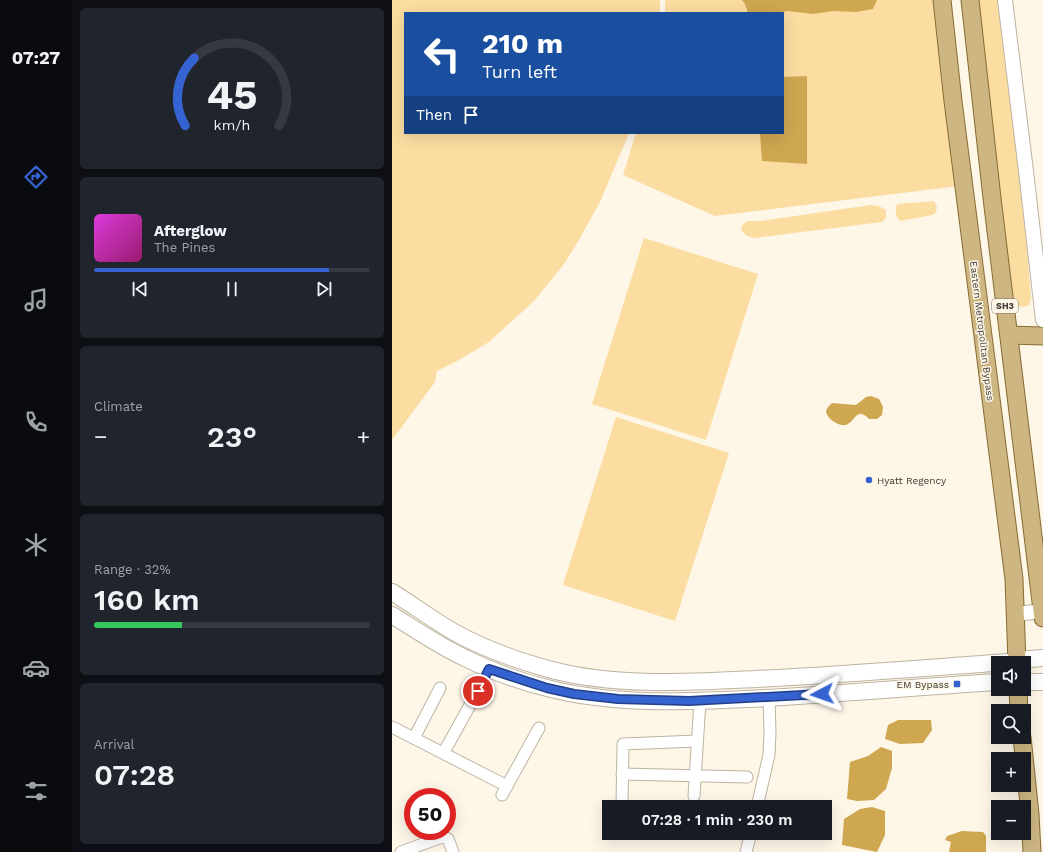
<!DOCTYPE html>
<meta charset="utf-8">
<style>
:root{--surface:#171b24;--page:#20242c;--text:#f1f3f6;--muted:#9ea1a6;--line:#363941;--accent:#3563d2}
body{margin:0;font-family:"Work Sans",sans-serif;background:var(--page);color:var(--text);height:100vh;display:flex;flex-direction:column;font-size:15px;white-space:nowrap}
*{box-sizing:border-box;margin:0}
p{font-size:13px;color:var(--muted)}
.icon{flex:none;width:22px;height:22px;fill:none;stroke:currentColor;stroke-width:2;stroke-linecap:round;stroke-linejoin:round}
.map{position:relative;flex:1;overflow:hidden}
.details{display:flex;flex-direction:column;gap:8px;padding:8px;background:#0d0f14;width:320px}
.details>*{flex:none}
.hud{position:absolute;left:12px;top:12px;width:380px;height:122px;border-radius:0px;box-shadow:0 4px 16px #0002;background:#1a4fa0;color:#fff;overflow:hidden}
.buttons{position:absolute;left:599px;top:656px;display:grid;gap:8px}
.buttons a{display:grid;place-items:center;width:40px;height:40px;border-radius:0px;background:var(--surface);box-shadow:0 4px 16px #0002;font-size:20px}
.speed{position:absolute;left:12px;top:788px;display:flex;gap:8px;font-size:20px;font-weight:700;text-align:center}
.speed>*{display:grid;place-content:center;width:52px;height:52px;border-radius:50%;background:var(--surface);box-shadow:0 4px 16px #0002;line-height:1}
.speed .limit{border:6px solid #d22;background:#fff;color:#111}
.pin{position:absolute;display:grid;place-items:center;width:34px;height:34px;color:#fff;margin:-17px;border:2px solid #fff;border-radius:50%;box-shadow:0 1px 4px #0007}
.me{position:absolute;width:44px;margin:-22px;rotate:266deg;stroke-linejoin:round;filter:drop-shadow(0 0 3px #0008)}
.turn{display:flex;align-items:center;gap:14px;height:84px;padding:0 12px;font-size:18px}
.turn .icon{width:52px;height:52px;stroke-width:2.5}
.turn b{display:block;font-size:28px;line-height:34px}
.then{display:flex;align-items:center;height:38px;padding:0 12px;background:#0003;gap:8px;font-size:15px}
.big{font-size:30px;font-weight:600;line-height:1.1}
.details .tile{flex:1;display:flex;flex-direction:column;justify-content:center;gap:6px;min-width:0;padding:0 14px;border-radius:6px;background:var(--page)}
.details .dial{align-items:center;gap:0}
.dial svg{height:104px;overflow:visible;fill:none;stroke:var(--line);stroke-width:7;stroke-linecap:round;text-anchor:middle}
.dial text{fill:var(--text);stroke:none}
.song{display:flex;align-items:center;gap:12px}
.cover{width:48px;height:48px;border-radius:6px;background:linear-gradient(135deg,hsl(300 70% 55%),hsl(320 70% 35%))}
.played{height:4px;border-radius:2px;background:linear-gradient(90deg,var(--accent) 85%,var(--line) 85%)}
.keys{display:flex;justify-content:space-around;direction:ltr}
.heat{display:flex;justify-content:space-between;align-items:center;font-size:22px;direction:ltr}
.charge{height:6px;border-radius:3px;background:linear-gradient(90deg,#34c759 32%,var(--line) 0)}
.trip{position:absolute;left:210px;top:800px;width:230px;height:40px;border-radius:0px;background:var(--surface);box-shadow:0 4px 16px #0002;font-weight:600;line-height:40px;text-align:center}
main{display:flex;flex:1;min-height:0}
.dock{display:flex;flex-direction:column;width:72px;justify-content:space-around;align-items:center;background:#090b0e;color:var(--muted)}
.dock .icon{width:28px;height:28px}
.dock .current{color:var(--accent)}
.dock b{font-size:18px;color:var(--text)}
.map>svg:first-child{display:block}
</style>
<main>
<nav class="dock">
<b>07:27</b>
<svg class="icon current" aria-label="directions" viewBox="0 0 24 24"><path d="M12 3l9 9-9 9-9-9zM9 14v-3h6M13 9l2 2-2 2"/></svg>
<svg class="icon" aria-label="music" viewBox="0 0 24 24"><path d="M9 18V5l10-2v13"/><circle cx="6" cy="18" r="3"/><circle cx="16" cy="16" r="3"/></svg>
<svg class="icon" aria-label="phone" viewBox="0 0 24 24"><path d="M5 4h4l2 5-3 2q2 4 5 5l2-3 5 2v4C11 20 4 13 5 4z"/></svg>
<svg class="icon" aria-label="climate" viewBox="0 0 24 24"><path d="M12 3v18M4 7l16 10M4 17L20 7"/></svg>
<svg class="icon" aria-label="car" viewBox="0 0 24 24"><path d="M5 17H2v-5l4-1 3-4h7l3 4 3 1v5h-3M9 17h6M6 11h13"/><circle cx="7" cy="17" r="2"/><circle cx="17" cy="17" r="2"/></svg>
<svg class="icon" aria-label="filters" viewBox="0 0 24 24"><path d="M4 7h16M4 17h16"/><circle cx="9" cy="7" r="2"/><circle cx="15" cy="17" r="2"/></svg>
</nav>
<section class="details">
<div class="tile dial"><svg viewBox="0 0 100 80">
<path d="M14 69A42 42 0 1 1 86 69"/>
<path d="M14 69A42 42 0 0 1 21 17" stroke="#3563d2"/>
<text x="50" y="56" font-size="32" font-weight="700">45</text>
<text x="50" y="72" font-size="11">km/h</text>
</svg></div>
<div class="tile">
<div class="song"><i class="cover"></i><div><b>Afterglow</b><p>The Pines</p></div></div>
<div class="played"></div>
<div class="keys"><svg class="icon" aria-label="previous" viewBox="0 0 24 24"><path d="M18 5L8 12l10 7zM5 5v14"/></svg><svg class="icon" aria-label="pause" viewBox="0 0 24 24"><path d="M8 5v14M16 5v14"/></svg><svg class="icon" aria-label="next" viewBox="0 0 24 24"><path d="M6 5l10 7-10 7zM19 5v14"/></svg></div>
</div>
<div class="tile"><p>Climate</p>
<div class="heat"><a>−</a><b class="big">23°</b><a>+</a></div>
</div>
<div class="tile"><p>Range · 32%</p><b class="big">160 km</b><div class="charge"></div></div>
<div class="tile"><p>Arrival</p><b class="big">07:28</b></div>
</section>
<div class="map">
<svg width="651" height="852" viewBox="0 0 651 852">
<rect width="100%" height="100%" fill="#fef6e7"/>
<g fill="#fbdda1">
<path d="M0 0H268V12L13 13V133H237L208 202 188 238 172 264 142 301 97 342 67 360 45 371 43 382 0 440Z"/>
<path d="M273 0H546L567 186 323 216 231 175 244 133H391V13H273Z"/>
<path d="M586 0H606L632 212 639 299 637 305 632 307 626 306 620 293 610 215Z"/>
<path d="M542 201 545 207 544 212 540 215 508 221C503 216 503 211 505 204Z"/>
<path d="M479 205 487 206 494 210V218L490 222 362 238 355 236 349 230 351 224 356 221H369Z"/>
<path d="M252 238 366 274 314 440 200 404Z"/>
<path d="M224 417 337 453 283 621 171 585Z"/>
</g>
<g fill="#cfa751">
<path d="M350 0H485L481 9 464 12 441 11 421 14 396 11 383 13H356L353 4Z"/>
<path d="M415 76V164L370 161 368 133H391V77Z"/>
<path d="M479 396 487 399 491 407 490 415 485 419H477C460 401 464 437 441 421 437 418 435 416 434 411L436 407 440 403 464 405 474 397Z"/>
<path d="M506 720H539L540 730 531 743 508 744 493 739 496 725Z"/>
<path d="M489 747 500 751V768L494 789 482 800 465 801 455 799 458 762 476 756Z"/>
<path d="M480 807 493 811V835L485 852 450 845 452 819 468 809Z"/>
<path d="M570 831 591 832 594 836V852H557L559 842 553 840 555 836Z"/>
</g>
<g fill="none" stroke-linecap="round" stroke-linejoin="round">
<defs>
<g id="minor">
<path d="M0 727 115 786"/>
<path d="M22 738 48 688"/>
<path d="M52 752 93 678 97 669"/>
<path d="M230 774 355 777"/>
<path d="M110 795 147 728"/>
<path d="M302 796 308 701"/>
<path d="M230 807 231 744 305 741"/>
<path d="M365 807 377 755 378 732 377 698"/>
<path d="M9 852 50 837 56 839 61 852"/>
<path d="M354 852 359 833"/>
</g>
<g id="tertiary">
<path d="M613 0 634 171 651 320"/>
<path d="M624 614 651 611"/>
</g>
<g id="secondary">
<path d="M0 592C21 605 41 620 62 632 92 649 127 661 160 670 226 687 296 682 364 679 448 675 532 668 616 662L625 660 651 658"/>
<path d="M0 615C24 630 47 646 73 658 99 671 127 681 155 688 220 705 289 702 355 699 439 695 522 687 606 682"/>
<path d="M632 682H651"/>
</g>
<g id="primary">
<path d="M550 0 561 101 622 579 625 663"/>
<path d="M578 0 600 198 651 618"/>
<path d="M617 335 651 336"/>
<path d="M626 689 627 711"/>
<path d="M630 737 638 814 640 852"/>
</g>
</defs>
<use href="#minor" stroke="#bdb4a2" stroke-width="13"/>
<use href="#tertiary" stroke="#bdb4a2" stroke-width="16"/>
<use href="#secondary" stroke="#bdb4a2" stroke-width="18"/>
<use href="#primary" stroke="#866c31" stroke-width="19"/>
<use href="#minor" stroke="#fff" stroke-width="11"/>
<use href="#tertiary" stroke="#fff" stroke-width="14"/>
<use href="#secondary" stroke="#fff" stroke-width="16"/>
<use href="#primary" stroke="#cdb682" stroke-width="17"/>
</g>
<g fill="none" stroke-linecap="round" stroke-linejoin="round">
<defs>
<path id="route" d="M86 691 97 669 155 688 182 694 226 699 297 701 430 694"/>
</defs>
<use href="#route" stroke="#224088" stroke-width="10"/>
<use href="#route" stroke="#3563d2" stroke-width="7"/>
</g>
<g fill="#3563d2" stroke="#fef6e7" stroke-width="1.5">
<circle cx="477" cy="480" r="4"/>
<rect x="561" y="680" width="8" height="8" rx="2"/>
</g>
<g text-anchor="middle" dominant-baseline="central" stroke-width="3" stroke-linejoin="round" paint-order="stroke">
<rect fill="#fef6e7" stroke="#78736a" stroke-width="1" x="600" y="299" width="26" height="14" rx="3"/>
<g font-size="9" font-weight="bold" fill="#3f3b34">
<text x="613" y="306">SH3</text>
</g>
<g font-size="10" fill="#3f3b34" stroke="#fef6e7">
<text transform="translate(590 331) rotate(83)">Eastern Metropolitan Bypass</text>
</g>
<g font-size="10" fill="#3f3b34" stroke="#fef6e7" text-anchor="start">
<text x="485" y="480">Hyatt Regency</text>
<text x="557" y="684" text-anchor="end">EM Bypass</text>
</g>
</g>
</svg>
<div class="buttons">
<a><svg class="icon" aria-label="sound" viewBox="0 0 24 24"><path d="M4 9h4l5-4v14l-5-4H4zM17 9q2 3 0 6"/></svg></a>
<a><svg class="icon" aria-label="search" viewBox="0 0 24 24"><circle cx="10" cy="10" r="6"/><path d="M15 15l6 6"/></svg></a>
<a>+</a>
<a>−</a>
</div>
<div class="speed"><div class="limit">50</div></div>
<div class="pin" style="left:86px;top:691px;background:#d93025"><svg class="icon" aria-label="arrive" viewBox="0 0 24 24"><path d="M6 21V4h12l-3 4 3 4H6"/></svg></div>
<svg class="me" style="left:430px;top:694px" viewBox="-20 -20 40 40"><path d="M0-17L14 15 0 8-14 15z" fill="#3563d2" stroke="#fff" stroke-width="4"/></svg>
<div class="trip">07:28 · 1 min · 230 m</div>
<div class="hud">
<div class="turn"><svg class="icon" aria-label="left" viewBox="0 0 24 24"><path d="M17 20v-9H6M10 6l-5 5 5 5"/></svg><div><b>210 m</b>Turn left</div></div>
<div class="then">Then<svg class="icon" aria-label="arrive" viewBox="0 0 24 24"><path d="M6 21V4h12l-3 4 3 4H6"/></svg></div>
</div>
</div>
</main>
